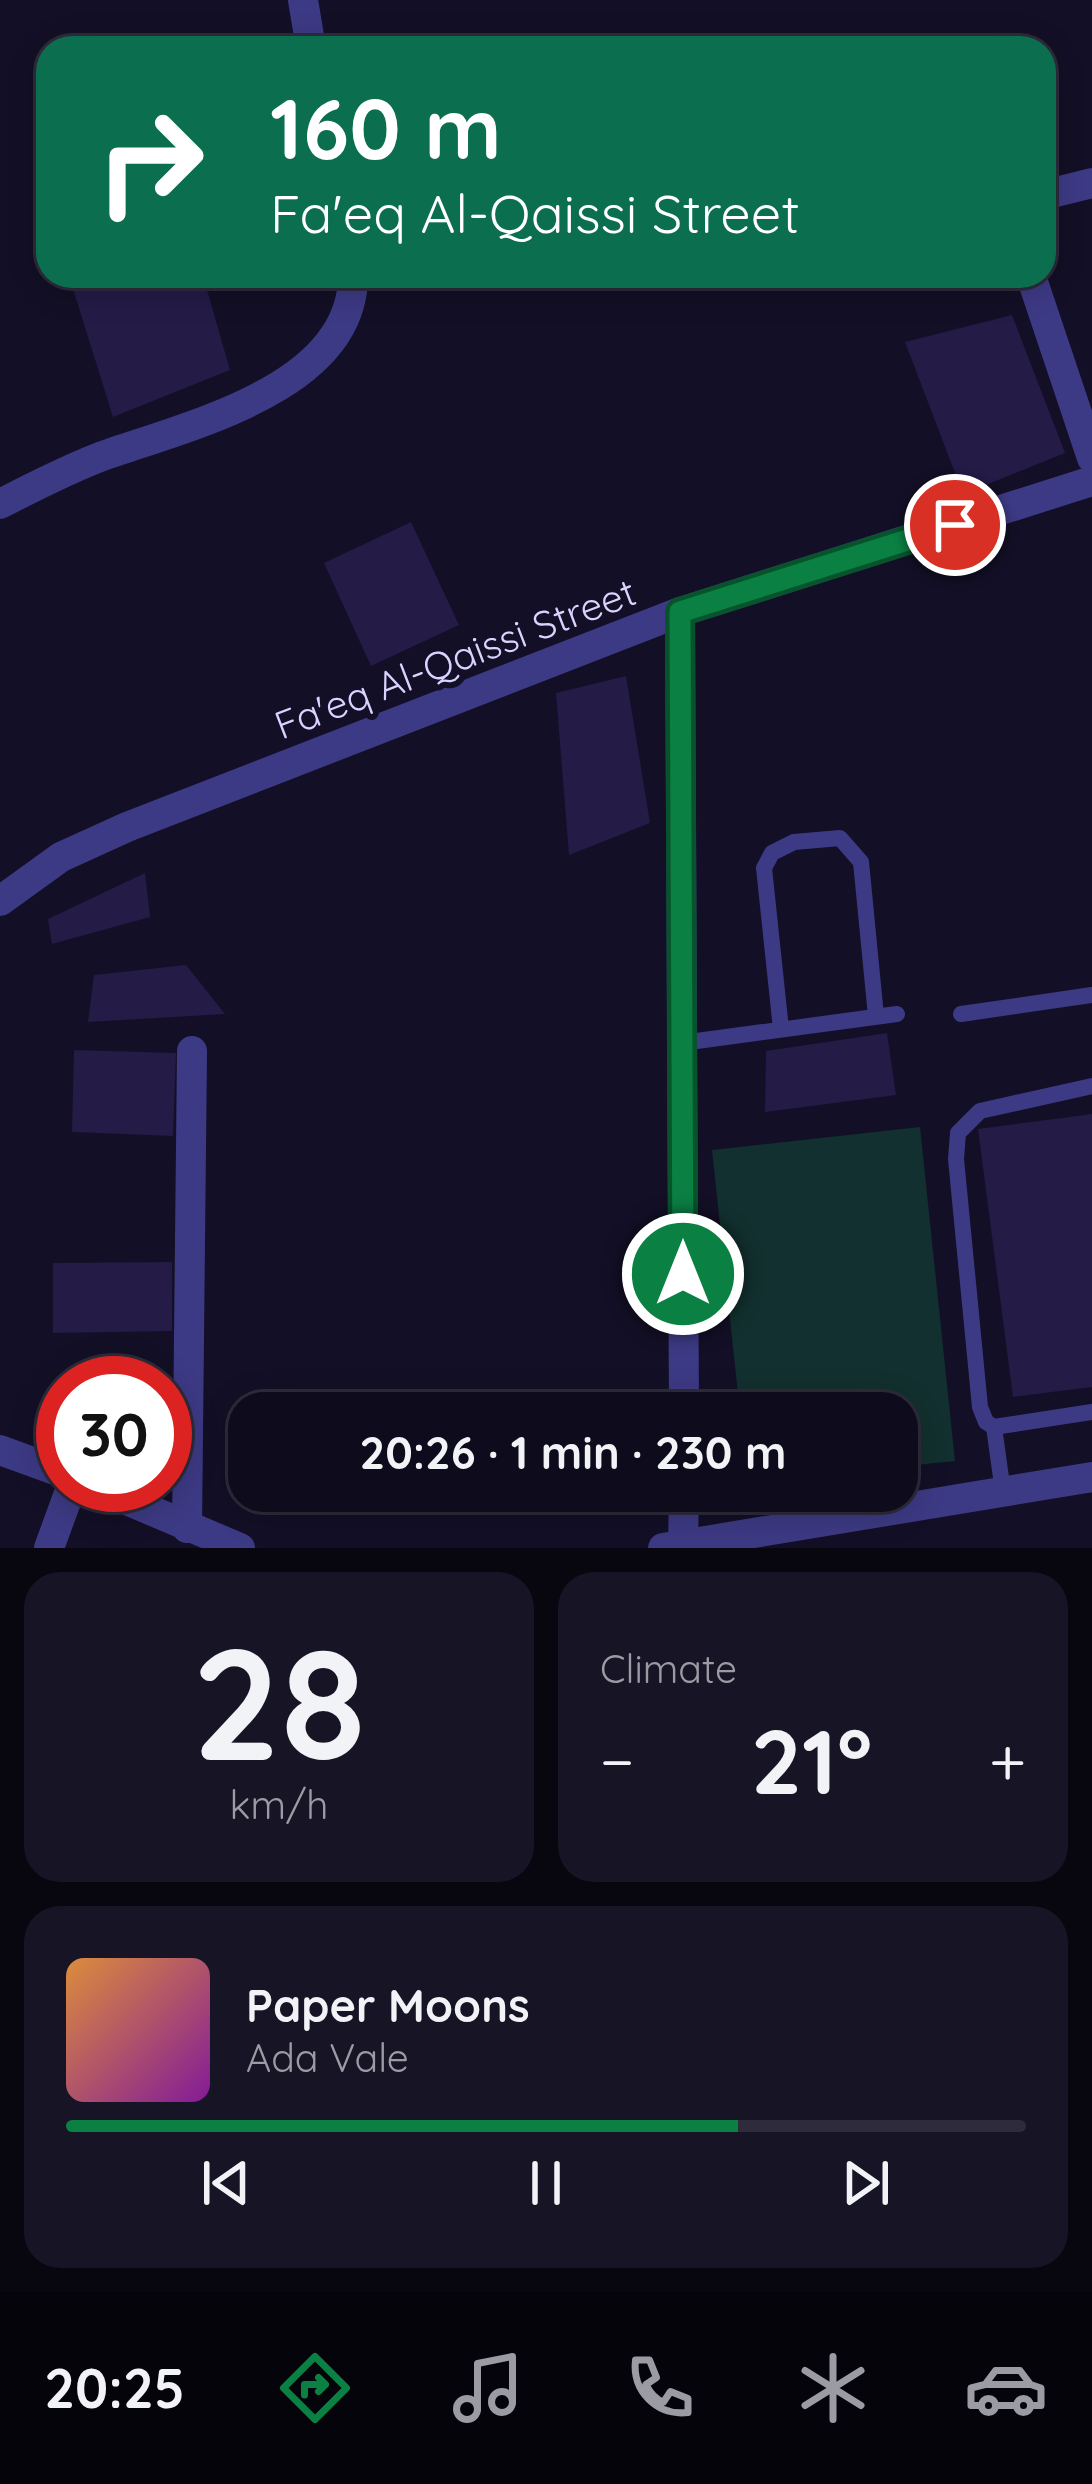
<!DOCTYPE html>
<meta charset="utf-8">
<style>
:root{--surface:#0e0b1c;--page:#171425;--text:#f1f3f6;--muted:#9b9ba3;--line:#2e2b3b;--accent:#0b8043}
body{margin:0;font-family:Quicksand,sans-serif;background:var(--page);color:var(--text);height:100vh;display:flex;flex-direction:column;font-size:45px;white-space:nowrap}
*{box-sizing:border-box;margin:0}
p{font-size:39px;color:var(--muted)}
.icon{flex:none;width:66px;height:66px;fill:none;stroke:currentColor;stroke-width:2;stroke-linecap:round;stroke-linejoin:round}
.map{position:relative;height:1548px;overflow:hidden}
.drawer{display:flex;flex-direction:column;gap:24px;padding:24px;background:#08060f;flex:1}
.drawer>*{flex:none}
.banner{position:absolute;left:36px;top:36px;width:1020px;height:252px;border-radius:36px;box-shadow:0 6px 30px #0003,0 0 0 3px var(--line);background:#0b6e4f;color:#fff;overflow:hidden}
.speed{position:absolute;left:36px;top:1356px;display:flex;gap:24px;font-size:60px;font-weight:700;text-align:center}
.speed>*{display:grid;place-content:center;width:156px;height:156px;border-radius:50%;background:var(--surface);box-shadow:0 6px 30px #0003,0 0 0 3px var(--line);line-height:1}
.speed .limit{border:18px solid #d22;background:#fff;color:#111}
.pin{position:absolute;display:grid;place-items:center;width:102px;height:102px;color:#fff;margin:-51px;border:6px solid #fff;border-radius:50%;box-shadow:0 3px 12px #0007}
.me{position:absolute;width:132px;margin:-66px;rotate:0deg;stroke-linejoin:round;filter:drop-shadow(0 0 9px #0008)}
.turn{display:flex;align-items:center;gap:42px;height:252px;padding:0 36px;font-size:54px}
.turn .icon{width:156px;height:156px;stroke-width:2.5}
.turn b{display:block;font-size:84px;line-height:102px}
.big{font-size:90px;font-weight:700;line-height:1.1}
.drawer .card{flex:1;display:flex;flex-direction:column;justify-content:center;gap:18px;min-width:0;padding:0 42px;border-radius:36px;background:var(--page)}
.drawer .dial{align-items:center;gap:0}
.dial b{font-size:156px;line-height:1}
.song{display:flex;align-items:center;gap:36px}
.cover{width:144px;height:144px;border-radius:18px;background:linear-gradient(135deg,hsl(30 70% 55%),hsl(290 70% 35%))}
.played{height:12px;border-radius:6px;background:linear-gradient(90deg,var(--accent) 70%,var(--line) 70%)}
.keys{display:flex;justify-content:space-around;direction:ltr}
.heat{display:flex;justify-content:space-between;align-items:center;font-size:66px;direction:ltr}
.drawer .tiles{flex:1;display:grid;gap:24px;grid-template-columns:1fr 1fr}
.card:last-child{grid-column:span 2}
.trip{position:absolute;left:228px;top:1392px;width:690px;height:120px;border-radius:36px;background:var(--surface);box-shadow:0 6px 30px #0003,0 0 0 3px var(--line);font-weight:700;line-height:120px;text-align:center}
.dock{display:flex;height:192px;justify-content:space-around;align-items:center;background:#06040b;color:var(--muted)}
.dock .icon{width:84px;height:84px}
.dock .current{color:var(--accent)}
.dock b{font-size:54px;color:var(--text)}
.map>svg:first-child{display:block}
</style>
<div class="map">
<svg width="1092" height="1548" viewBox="0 0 1092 1548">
<rect width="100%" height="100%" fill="#130f26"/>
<path fill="#12302f" d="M920 1127 955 1461 897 1467V1413H740L712 1150Z"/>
<g fill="#241b47">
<path d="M69 276H203L230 370 113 417Z"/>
<path d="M1012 315 1065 453 963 494 905 342Z"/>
<path d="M411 522 459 625 371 666 324 563Z"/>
<path d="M626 676 650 823 569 855 556 693Z"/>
<path d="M145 873 150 917 52 944 48 919Z"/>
<path d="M186 965 225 1014 88 1022 94 975Z"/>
<path d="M887 1033 896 1095 765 1112 766 1051Z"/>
<path d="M74 1050 176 1053 173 1136 72 1132Z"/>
<path d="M1092 1114V1387L1013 1397 978 1129Z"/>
<path d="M172 1262V1331L53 1333V1263Z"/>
<path d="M305 1390 308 1413H258L257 1402Z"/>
</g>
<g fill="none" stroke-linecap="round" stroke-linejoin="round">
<g stroke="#3d3a85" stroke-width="16">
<path d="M961 1014 1092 995"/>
<path d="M781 1029 764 868 772 853 794 842 840 838 861 862 876 1016"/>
<path d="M682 1043 897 1014"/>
<path d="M1092 1086 980 1111 958 1133 956 1159 980 1407 986 1422 994 1427 1092 1412"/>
<path d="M994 1427 1003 1492"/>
</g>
<g stroke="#3d3a85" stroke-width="30">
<path d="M303 0 311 48"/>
<path d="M1044 195 1092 183"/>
<path d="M1031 276 1092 458"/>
<path d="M0 504C33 487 66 470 100 457 186 426 353 389 353 276"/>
<path d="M680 612 684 1413"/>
<path d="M0 901 61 857 127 827 680 612 1092 481"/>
<path d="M0 1450 63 1473"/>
<path d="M91 1485 240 1548"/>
<path d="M187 1528 192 1051"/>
<path d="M49 1548 72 1485"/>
<path d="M663 1548 1092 1477"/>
<path d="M683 1548 684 1491"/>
</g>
</g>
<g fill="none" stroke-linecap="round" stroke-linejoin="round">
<defs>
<path id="route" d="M683 1274 680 612 955 525"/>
</defs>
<use href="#route" stroke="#07532c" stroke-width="30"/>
<use href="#route" stroke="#0b8043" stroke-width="21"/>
</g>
<g text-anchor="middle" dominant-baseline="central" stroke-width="12" stroke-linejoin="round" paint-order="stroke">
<g font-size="39" fill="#d9d4ff" stroke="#130f26">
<text transform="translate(455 658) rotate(-21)">Fa'eq Al-Qaissi Street</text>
</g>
</g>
</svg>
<div class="speed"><div class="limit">30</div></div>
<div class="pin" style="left:955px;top:525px;background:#d93025"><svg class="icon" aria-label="arrive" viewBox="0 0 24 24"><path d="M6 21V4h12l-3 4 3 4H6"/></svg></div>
<svg class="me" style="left:683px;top:1274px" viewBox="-20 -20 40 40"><circle r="17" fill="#0b8043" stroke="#fff" stroke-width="3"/><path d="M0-11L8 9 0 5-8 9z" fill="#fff"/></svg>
<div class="trip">20:26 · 1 min · 230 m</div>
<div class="banner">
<div class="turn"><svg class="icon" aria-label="right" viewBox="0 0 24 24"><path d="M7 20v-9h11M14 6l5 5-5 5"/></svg><div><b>160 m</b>Fa'eq Al-Qaissi Street</div></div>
</div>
</div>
<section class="drawer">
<div class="tiles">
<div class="card dial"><b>28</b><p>km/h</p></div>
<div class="card"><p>Climate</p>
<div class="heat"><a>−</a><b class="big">21°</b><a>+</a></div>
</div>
<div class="card">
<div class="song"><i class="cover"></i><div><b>Paper Moons</b><p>Ada Vale</p></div></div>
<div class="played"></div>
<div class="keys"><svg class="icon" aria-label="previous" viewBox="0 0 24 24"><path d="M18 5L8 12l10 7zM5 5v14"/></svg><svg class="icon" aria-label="pause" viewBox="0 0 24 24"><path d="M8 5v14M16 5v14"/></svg><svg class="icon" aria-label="next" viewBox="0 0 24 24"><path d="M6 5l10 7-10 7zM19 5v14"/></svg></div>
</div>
</div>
</section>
<nav class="dock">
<b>20:25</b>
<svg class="icon current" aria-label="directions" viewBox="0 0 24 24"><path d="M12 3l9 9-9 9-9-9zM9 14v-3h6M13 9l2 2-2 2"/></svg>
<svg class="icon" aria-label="music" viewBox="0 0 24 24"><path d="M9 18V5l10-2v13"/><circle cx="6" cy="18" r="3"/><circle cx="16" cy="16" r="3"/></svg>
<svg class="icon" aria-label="phone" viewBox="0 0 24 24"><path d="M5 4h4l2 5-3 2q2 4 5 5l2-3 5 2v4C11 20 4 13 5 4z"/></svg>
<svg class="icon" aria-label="climate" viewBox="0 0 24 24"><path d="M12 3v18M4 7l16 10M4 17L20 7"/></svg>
<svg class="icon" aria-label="car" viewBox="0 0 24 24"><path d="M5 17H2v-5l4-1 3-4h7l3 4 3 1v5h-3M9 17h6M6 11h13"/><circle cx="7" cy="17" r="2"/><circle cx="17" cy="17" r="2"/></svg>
</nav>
